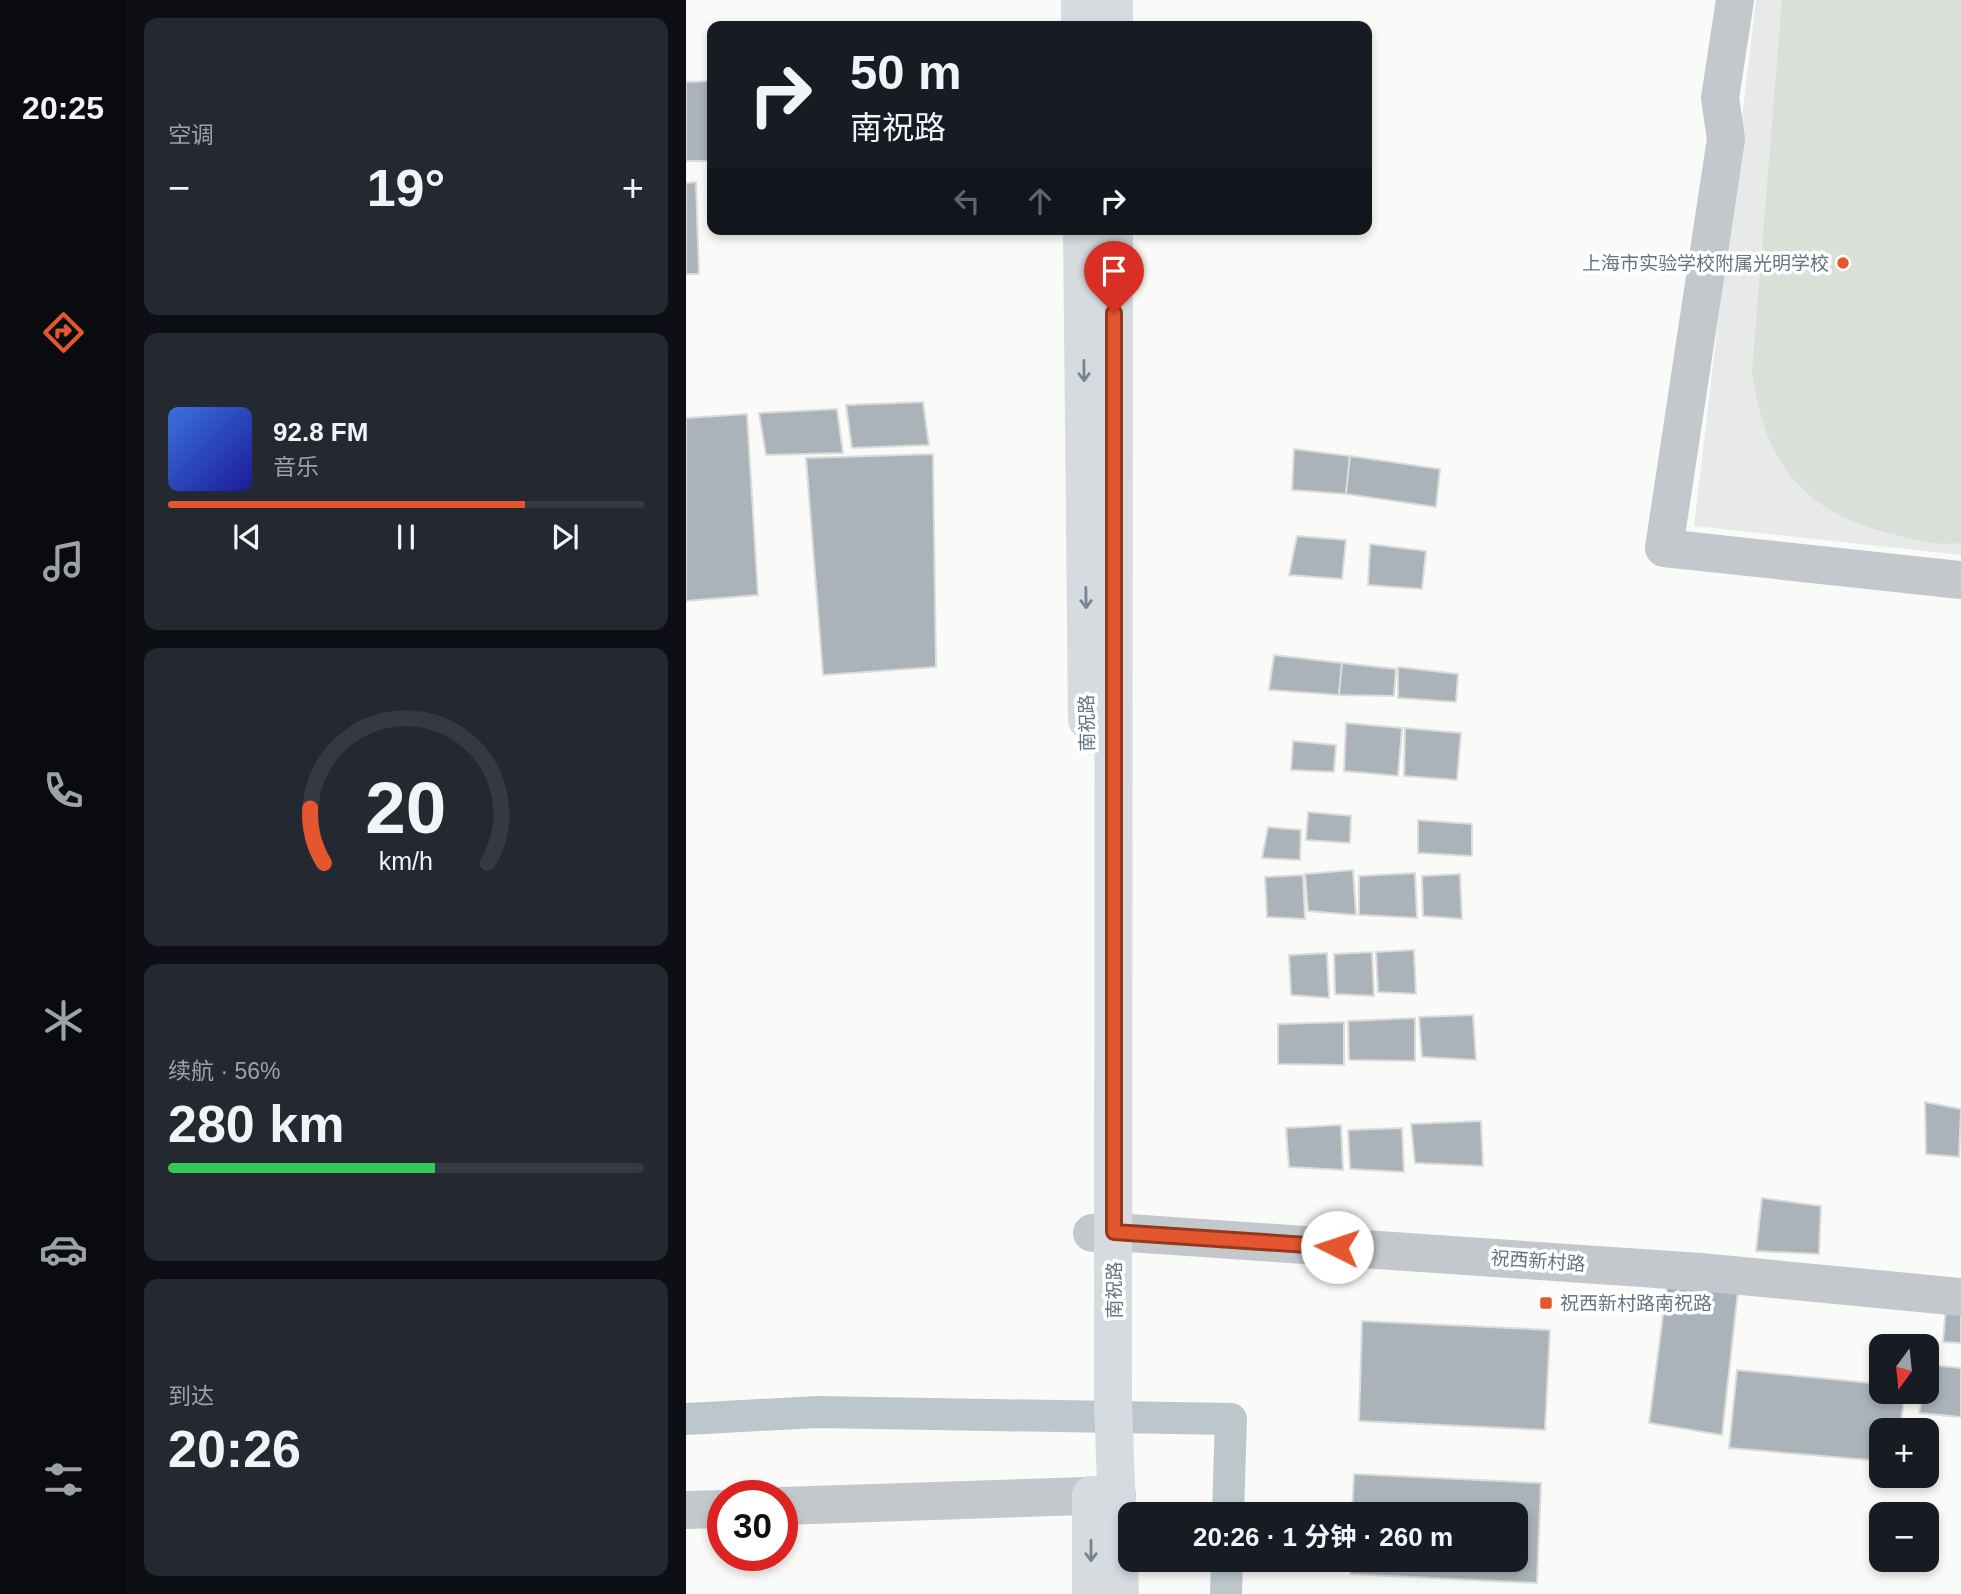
<!DOCTYPE html>
<html lang="zh">
<meta charset="utf-8">
<style>
:root{--surface:#171b24;--page:#242831;--text:#f1f3f6;--muted:#9ea1a6;--line:#363941;--accent:#e4572e}
body{margin:0;font-family:Helvetica,"Noto Sans SC",sans-serif;background:var(--page);color:var(--text);height:100vh;display:flex;flex-direction:column;font-size:26px;white-space:nowrap}
*{box-sizing:border-box;margin:0}
p{font-size:23px;color:var(--muted)}
.icon{flex:none;width:38px;height:38px;fill:none;stroke:currentColor;stroke-width:2;stroke-linecap:round;stroke-linejoin:round}
.map{position:relative;flex:1;overflow:hidden}
.panel{display:flex;flex-direction:column;gap:18px;padding:18px;background:#0d0f14;width:560px}
.panel>*{flex:none}
.top-card{position:absolute;left:21px;top:21px;width:665px;height:214px;border-radius:14px;box-shadow:0 4px 10px #0003;background:#171b24;color:var(--text);overflow:hidden}
.needle{width:46px;rotate:195deg}
.buttons{position:absolute;left:1183px;top:1334px;display:grid;gap:14px}
.buttons a{display:grid;place-items:center;width:70px;height:70px;border-radius:14px;background:var(--surface);box-shadow:0 4px 10px #0003;font-size:35px}
.speed{position:absolute;left:21px;top:1480px;display:flex;gap:14px;font-size:35px;font-weight:700;text-align:center}
.speed>*{display:grid;place-content:center;width:91px;height:91px;border-radius:50%;background:var(--surface);box-shadow:0 4px 10px #0003;line-height:1}
.speed .limit{border:10px solid #d22;background:#fff;color:#111}
.pin{position:absolute;display:grid;place-items:center;width:60px;height:60px;color:#fff;margin:-72px -30px;border-radius:50% 50% 50% 0;rotate:-45deg;box-shadow:0 0 7px #0007}
.pin .icon{rotate:45deg}
.me{position:absolute;width:77px;margin:-38px;rotate:274deg;stroke-linejoin:round;filter:drop-shadow(0 0 5px #0008)}
.turn{display:flex;align-items:center;gap:24px;height:147px;padding:0 28px;font-size:32px}
.turn .icon{width:91px;height:91px;stroke-width:2.5}
.turn b{display:block;font-size:49px;line-height:60px}
.lanes{display:flex;align-items:center;height:66px;padding:0 28px;background:#0003;justify-content:center;gap:35px;direction:ltr}
.lanes .off{opacity:.35}
.big{font-size:52px;font-weight:700;line-height:1.1}
.panel .card{flex:1;display:flex;flex-direction:column;justify-content:center;gap:10px;min-width:0;padding:0 24px;border-radius:14px;background:var(--page)}
.panel .dial{align-items:center;gap:0}
.dial svg{height:182px;overflow:visible;fill:none;stroke:var(--line);stroke-width:7;stroke-linecap:round;text-anchor:middle}
.dial text{fill:var(--text);stroke:none}
.song{display:flex;align-items:center;gap:21px}
.cover{width:84px;height:84px;border-radius:10px;background:linear-gradient(135deg,hsl(220 70% 55%),hsl(240 70% 35%))}
.played{height:7px;border-radius:4px;background:linear-gradient(90deg,var(--accent) 75%,var(--line) 75%)}
.keys{display:flex;justify-content:space-around;direction:ltr}
.heat{display:flex;justify-content:space-between;align-items:center;font-size:38px;direction:ltr}
.charge{height:10px;border-radius:5px;background:linear-gradient(90deg,#34c759 56%,var(--line) 0)}
.trip{position:absolute;left:432px;top:1502px;width:410px;height:70px;border-radius:14px;background:var(--surface);box-shadow:0 4px 10px #0003;font-weight:700;line-height:70px;text-align:center}
main{display:flex;flex:1;min-height:0}
.dock{display:flex;flex-direction:column;width:126px;justify-content:space-around;align-items:center;background:#090b0e;color:var(--muted)}
.dock .icon{width:49px;height:49px}
.dock .on{color:var(--accent)}
.dock b{font-size:32px;color:var(--text)}
.map>svg:first-child{display:block}
</style>
<main>
<nav class="dock">
<b>20:25</b>
<svg class="icon on" aria-label="directions" viewBox="0 0 24 24"><path d="M12 3l9 9-9 9-9-9zM9 14v-3h6M13 9l2 2-2 2"/></svg>
<svg class="icon" aria-label="music" viewBox="0 0 24 24"><path d="M9 18V5l10-2v13"/><circle cx="6" cy="18" r="3"/><circle cx="16" cy="16" r="3"/></svg>
<svg class="icon" aria-label="phone" viewBox="0 0 24 24"><path d="M5 4h4l2 5-3 2q2 4 5 5l2-3 5 2v4C11 20 4 13 5 4z"/></svg>
<svg class="icon" aria-label="climate" viewBox="0 0 24 24"><path d="M12 3v18M4 7l16 10M4 17L20 7"/></svg>
<svg class="icon" aria-label="car" viewBox="0 0 24 24"><path d="M5 17H2v-5l4-1 3-4h7l3 4 3 1v5h-3M9 17h6M6 11h13"/><circle cx="7" cy="17" r="2"/><circle cx="17" cy="17" r="2"/></svg>
<svg class="icon" aria-label="filters" viewBox="0 0 24 24"><path d="M4 7h16M4 17h16"/><circle cx="9" cy="7" r="2"/><circle cx="15" cy="17" r="2"/></svg>
</nav>
<section class="panel">
<div class="card"><p>空调</p>
<div class="heat"><a>−</a><b class="big">19°</b><a>+</a></div>
</div>
<div class="card">
<div class="song"><i class="cover"></i><div><b>92.8 FM</b><p>音乐</p></div></div>
<div class="played"></div>
<div class="keys"><svg class="icon" aria-label="previous" viewBox="0 0 24 24"><path d="M18 5L8 12l10 7zM5 5v14"/></svg><svg class="icon" aria-label="pause" viewBox="0 0 24 24"><path d="M8 5v14M16 5v14"/></svg><svg class="icon" aria-label="next" viewBox="0 0 24 24"><path d="M6 5l10 7-10 7zM19 5v14"/></svg></div>
</div>
<div class="card dial"><svg viewBox="0 0 100 80">
<path d="M14 69A42 42 0 1 1 86 69"/>
<path d="M14 69A42 42 0 0 1 8 45" stroke="#e4572e"/>
<text x="50" y="56" font-size="32" font-weight="700">20</text>
<text x="50" y="72" font-size="11">km/h</text>
</svg></div>
<div class="card"><p>续航 · 56%</p><b class="big">280 km</b><div class="charge"></div></div>
<div class="card"><p>到达</p><b class="big">20:26</b></div>
</section>
<div class="map">
<svg width="1275" height="1594" viewBox="0 0 1275 1594">
<rect width="100%" height="100%" fill="#fafaf8"/>
<path fill="#e8e9e9" d="M1070 0H1275V555L1008 526Z"/>
<path fill="#dadfd7" d="M1096 0H1275V543C1248 546 1232 540 1206 534 1115 511 1079 463 1066 372Z"/>
<g fill="none" stroke-linecap="round" stroke-linejoin="round">
<g stroke="#bbc7cb" stroke-width="32">
<path d="M0 1419 131 1412 545 1419 542 1514"/>
<path d="M540 1594 541 1559"/>
</g>
</g>
<g fill="#aab3b9" stroke="#dcdcda" stroke-width="2">
<path d="M26 81V161H0V82Z"/>
<path d="M10 182 13 274H0V183Z"/>
<path d="M237 402 243 445 166 448 160 405Z"/>
<path d="M151 409 157 453 80 455 73 413Z"/>
<path d="M61 414 72 595 0 601V418Z"/>
<path d="M608 449 664 456 660 494 606 490Z"/>
<path d="M247 454 250 667 137 675 120 458Z"/>
<path d="M664 456 754 469 750 507 660 494Z"/>
<path d="M611 536 660 540 656 579 603 575Z"/>
<path d="M684 544 740 551 736 589 682 585Z"/>
<path d="M588 655 656 663 653 695 583 690Z"/>
<path d="M656 663 710 669 708 696 653 695Z"/>
<path d="M712 667 772 674 770 702 712 698Z"/>
<path d="M660 723 716 728 712 776 658 771Z"/>
<path d="M719 728 775 733 771 780 718 776Z"/>
<path d="M607 741 650 745 648 772 605 770Z"/>
<path d="M622 812 665 816 664 843 620 840Z"/>
<path d="M732 820 786 824V856L732 853Z"/>
<path d="M582 827 615 830 614 860 576 858Z"/>
<path d="M667 870 670 915 622 911 619 874Z"/>
<path d="M729 873 731 918 673 915V876Z"/>
<path d="M774 874 776 919 737 916 736 876Z"/>
<path d="M617 875 619 919 581 917 579 877Z"/>
<path d="M728 950 730 994 692 992 690 952Z"/>
<path d="M686 952 688 996 649 994 648 954Z"/>
<path d="M641 953 643 998 605 995 603 955Z"/>
<path d="M787 1015 790 1060 736 1057 733 1017Z"/>
<path d="M729 1018V1061L663 1060 662 1021Z"/>
<path d="M658 1022V1065L592 1064V1024Z"/>
<path d="M1239 1102 1275 1109 1273 1157 1240 1154Z"/>
<path d="M795 1121 797 1166 729 1163 725 1124Z"/>
<path d="M655 1125 657 1170 603 1167 600 1128Z"/>
<path d="M716 1128 718 1172 664 1169 662 1130Z"/>
<path d="M1076 1198 1135 1206 1133 1254 1070 1251Z"/>
<path d="M981 1284 1052 1291 1036 1435 963 1423Z"/>
<path d="M1260 1305 1275 1307V1343L1257 1342Z"/>
<path d="M676 1321 864 1330 859 1430 673 1421Z"/>
<path d="M1244 1365 1275 1368V1417L1233 1413 1238 1391H1241Z"/>
<path d="M1051 1370 1195 1384V1391H1219L1214 1430H1195V1461L1043 1448Z"/>
<path d="M668 1474 855 1483 851 1583 664 1574 665 1559H830V1514H666Z"/>
</g>
<g fill="none" stroke-linecap="round" stroke-linejoin="round">
<g stroke="#c3c8cc" stroke-width="38">
<path d="M1049 0 1034 98 1040 139 978 548 1275 580"/>
<path d="M406 1233 428 1232 1014 1272 1275 1297"/>
<path d="M96 1506 431 1495"/>
<path d="M0 1510 37 1509"/>
</g>
<g stroke="#d6dbdf" stroke-width="38">
<path d="M394 0V26"/>
<path d="M428 26V0"/>
<path d="M396 229 401 720"/>
<path d="M428 229 427 1401 434 1594"/>
<path d="M405 1495V1594"/>
</g>
</g>
<defs><path id="oneway-shaft" d="M-6 0H5M1.5-3L5.5 0L1.5 3" fill="none" stroke-width="1.6" stroke-linecap="round" stroke-linejoin="round" transform="scale(1.75)"/></defs>
<g stroke="#768591">
<use href="#oneway-shaft" transform="translate(398 371) rotate(89)"/>
<use href="#oneway-shaft" transform="translate(400 598) rotate(89)"/>
<use href="#oneway-shaft" transform="translate(405 1551) rotate(90)"/>
</g>
<g fill="none" stroke-linecap="round" stroke-linejoin="round">
<defs>
<path id="route" d="M428 313V1232L651 1247"/>
</defs>
<use href="#route" stroke="#94391e" stroke-width="18"/>
<use href="#route" stroke="#e4572e" stroke-width="12"/>
</g>
<g fill="#e4572e" stroke="#fff" stroke-width="2.5">
<circle cx="1157" cy="263" r="7"/>
<rect x="853" y="1296" width="14" height="14" rx="3.5"/>
</g>
<g text-anchor="middle" dominant-baseline="central" stroke-width="7" stroke-linejoin="round" paint-order="stroke">
<g font-size="19" fill="#657683" stroke="#fff" text-anchor="end">
<text x="1143" y="263">上海市实验学校附属光明学校</text>
<text x="874" y="1303" text-anchor="start">祝西新村路南祝路</text>
</g>
<g font-size="19" fill="#657683" stroke="#fff">
<text transform="translate(401 723) rotate(-91)">南祝路</text>
<text transform="translate(852 1261) rotate(4)">祝西新村路</text>
<text transform="translate(428 1290) rotate(-90)">南祝路</text>
</g>
</g>
</svg>
<div class="buttons">
<a><svg class="needle" viewBox="-14 -14 28 28"><path d="M0-13l5 13h-10z" fill="#e53935"/><path d="M0 13l5-13h-10z" fill="#9ea1a6"/></svg></a>
<a>+</a>
<a>−</a>
</div>
<div class="speed"><div class="limit">30</div></div>
<div class="pin" style="left:428px;top:313px;background:#d93025"><svg class="icon" aria-label="arrive" viewBox="0 0 24 24"><path d="M6 21V4h12l-3 4 3 4H6"/></svg></div>
<svg class="me" style="left:651px;top:1247px" viewBox="-20 -20 40 40"><circle r="19" fill="#fff"/><path d="M0-13L10 11 0 6-10 11z" fill="#e4572e"/></svg>
<div class="trip">20:26 · 1 分钟 · 260 m</div>
<div class="top-card">
<div class="turn"><svg class="icon" aria-label="right" viewBox="0 0 24 24"><path d="M7 20v-9h11M14 6l5 5-5 5"/></svg><div><b>50 m</b>南祝路</div></div>
<div class="lanes"><svg class="icon off" aria-label="left" viewBox="0 0 24 24"><path d="M17 20v-9H6M10 6l-5 5 5 5"/></svg><svg class="icon off" aria-label="ahead" viewBox="0 0 24 24"><path d="M12 20V5M6 11l6-6 6 6"/></svg><svg class="icon" aria-label="right" viewBox="0 0 24 24"><path d="M7 20v-9h11M14 6l5 5-5 5"/></svg></div>
</div>
</div>
</main>
